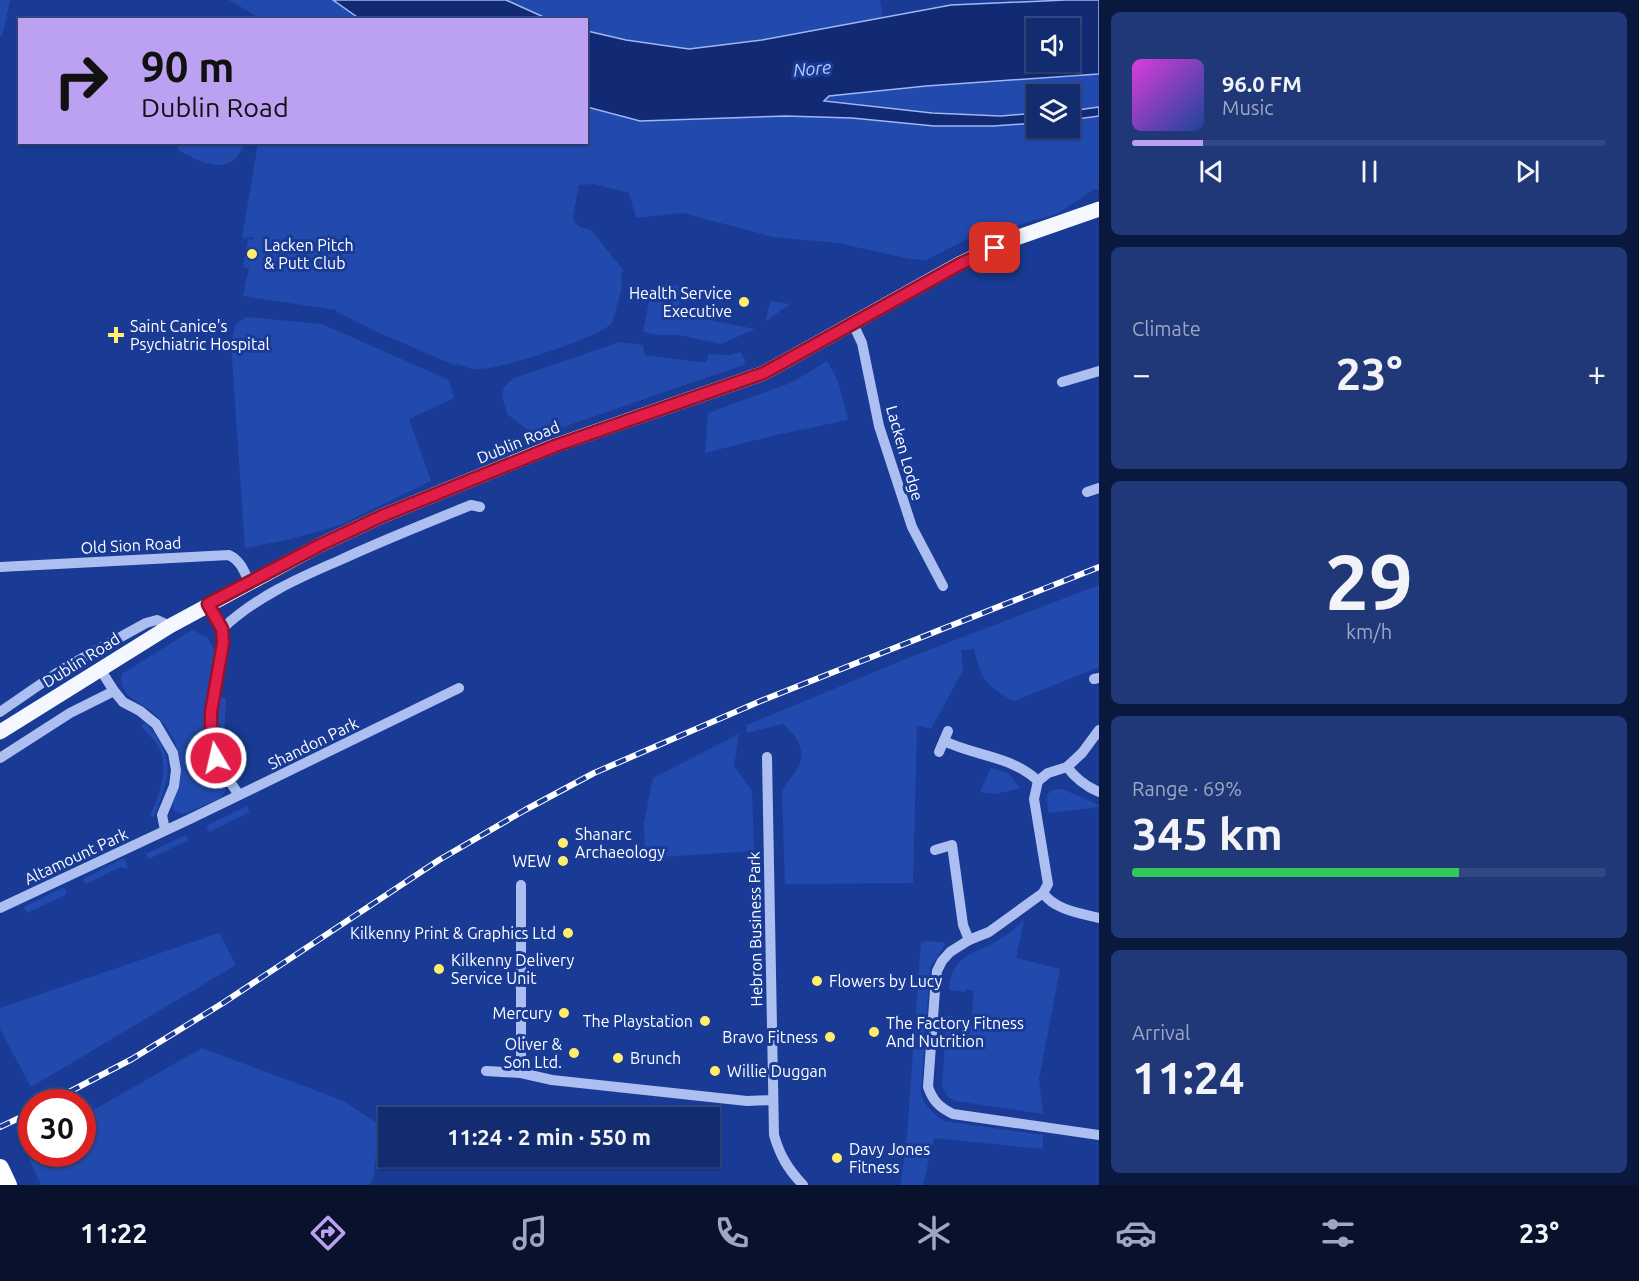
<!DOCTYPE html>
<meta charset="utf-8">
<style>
:root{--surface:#132c70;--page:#203878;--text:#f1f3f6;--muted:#9da7c3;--line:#324883;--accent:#bca0f2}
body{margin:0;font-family:Ubuntu,sans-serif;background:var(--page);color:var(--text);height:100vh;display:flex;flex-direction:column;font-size:22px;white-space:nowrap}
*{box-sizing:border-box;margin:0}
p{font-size:20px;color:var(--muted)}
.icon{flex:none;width:33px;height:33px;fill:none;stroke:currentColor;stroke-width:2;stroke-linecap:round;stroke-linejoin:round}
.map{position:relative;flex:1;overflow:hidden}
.side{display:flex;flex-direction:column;gap:12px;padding:12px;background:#0a183e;width:540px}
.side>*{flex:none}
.guide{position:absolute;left:18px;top:18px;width:570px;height:126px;border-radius:0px;box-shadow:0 2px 4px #0004,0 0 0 2px var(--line);background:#bca0f2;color:#111;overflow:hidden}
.buttons{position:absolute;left:1026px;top:18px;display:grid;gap:12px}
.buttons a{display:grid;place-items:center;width:54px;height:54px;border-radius:0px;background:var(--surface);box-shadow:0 2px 4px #0004,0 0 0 2px var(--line);font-size:30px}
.speed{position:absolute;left:18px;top:1089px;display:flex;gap:12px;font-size:30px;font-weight:700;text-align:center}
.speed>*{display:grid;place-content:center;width:78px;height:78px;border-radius:50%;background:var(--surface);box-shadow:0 2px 4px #0004,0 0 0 2px var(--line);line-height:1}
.speed .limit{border:9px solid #d22;background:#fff;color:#111}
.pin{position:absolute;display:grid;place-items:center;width:51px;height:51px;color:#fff;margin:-26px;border-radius:12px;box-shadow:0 3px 9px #0006}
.me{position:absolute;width:66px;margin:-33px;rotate:351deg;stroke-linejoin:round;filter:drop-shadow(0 0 4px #0008)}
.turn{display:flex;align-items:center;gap:21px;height:126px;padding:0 24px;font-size:27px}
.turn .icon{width:78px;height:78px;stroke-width:2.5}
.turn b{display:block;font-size:42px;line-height:51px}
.big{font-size:45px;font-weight:600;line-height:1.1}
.side .card{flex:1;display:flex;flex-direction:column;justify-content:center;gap:9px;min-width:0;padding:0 21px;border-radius:9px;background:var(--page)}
.side .dial{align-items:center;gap:0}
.dial b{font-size:78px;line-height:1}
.song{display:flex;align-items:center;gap:18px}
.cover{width:72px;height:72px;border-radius:9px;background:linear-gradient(135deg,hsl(300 70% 55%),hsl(220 70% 35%))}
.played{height:6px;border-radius:3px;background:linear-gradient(90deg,var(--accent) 15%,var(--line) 15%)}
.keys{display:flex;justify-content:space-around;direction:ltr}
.heat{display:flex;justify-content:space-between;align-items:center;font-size:33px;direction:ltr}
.charge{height:9px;border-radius:4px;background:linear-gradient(90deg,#34c759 69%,var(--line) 0)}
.trip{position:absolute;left:378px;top:1107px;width:342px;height:60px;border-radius:0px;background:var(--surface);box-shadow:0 2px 4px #0004,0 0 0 2px var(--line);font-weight:600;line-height:60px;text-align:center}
.tabs{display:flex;height:96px;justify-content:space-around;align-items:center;background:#08122d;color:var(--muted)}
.tabs .icon{width:42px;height:42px}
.tabs .active{color:var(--accent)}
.tabs b{font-size:27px;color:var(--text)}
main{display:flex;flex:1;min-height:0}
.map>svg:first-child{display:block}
</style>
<main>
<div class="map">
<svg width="1099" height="1185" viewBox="0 0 1099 1185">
<rect width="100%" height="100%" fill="#193b95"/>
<g fill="#224aae">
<path d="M0 0H10L3 33 0 37Z"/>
<path d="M229 0H333L360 19H261Z"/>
<path d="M506 0H880L883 18 762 40 689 49 626 40 587 31 586 20 548 19Z"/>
<path d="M1099 74V107L1070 111V94H1036V113C965 118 894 109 823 101L829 96 926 86Z"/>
<path d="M587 107 640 121 786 116 852 118 934 126H993L1036 123V128H1070V120L1099 116V190L1095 189 1057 214 1018 225 993 226 926 260 910 259 838 243 773 237 683 213 636 218 629 193 594 184 579 185 573 216 575 222 580 227 591 230 624 271 621 272 622 287 612 323C599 338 496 371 475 369 469 369 463 366 457 363L456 366 375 331 337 312 336 310 243 296 249 268 243 267 248 239 253 240V237L242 238 258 143 586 142Z"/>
<path d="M178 143V142L244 143C233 179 201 163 178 150Z"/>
<path d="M666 284 682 287 677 314 755 329 721 344 679 335H658L643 332 651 291Z"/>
<path d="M770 301 790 304 766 321Z"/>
<path d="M246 317 322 324 449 380 454 398 409 419 431 481 340 525 287 540 245 548 231 344 235 325Z"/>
<path d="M620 342 643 345 645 355 706 363 709 354 730 355 741 352 746 364 543 434 527 429 507 414 502 396 504 387 514 378Z"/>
<path d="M827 361 838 381 848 420 776 435 705 453 708 413 793 382Z"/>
<path d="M1099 585V667L1014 701C985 685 982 681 974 649L961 650 963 670 931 729 917 725 913 883 785 884 782 792C785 783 791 779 796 771 808 754 798 736 783 724L746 733 747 725 913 656Z"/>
<path d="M192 630 207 637 215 651 207 699 206 740 211 762 226 790 221 798 184 814 174 811 173 805C177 793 181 781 181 768 180 748 170 728 155 714 141 702 118 697 122 674Z"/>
<path d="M220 697 226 698 224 740 240 785C216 754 217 734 220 697Z"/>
<path d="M145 722C177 758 170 776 154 817L150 816C159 795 170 769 159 748 155 740 147 733 141 726Z"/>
<path d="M739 734 734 766 752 791 754 851 645 858 644 823 653 778Z"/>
<path d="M991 768 1009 774 1020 788 996 794 980 792Z"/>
<path d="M1062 789 1099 805V807L1048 813 1047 795 1052 790Z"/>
<path d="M247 806 250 812 209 832 206 826Z"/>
<path d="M186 835 188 840 149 859 146 854Z"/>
<path d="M124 858 128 868 120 867 86 884 83 879Z"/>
<path d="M64 887 67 894 27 913 24 907Z"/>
<path d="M1024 920 1016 958 1060 969 1039 1079 1043 1114 955 1101 948 1097 942 1087 947 1015 952 1016 951 1026 953 1027V1033L970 1034 974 991 966 989 965 992 949 990C952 951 976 956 1002 938 1010 933 1017 926 1024 920Z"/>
<path d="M219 933 236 965 31 1087 0 1029V1008Z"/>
<path d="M929 941 946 943 930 968 921 1093C925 1107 932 1113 944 1121L1043 1135V1149L934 1138 923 1185H901L907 1135 921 942Z"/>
<path d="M202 1048 344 1101 381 1126 373 1178 369 1185H41L25 1149 31 1145 32 1154H82L83 1116Z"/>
</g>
<g fill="#112a73" stroke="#9fb7f2" stroke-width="1.5" fill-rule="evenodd">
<path d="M333 0H506L548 19H360Z"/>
<path d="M1066 0H1099V74L926 86 829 96 824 101 932 113 1001 116 1036 113V123L993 126H934L852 118 786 116 640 121 587 107V31L626 40 689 49 762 40 951 5ZM1036 28H1070V62H1036Z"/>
<path d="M1099 107V116L1070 120V111Z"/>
</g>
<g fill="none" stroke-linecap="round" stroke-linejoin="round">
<g stroke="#acbff0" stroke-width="10">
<path d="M853 324 862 343 879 426 912 527 943 586"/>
<path d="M1062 382 1099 371"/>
<path d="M1087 492 1099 488"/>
<path d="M0 567 229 555C241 561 244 571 249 582"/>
<path d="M208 604C213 612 219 620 222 628 226 640 221 657 218 669 206 725 205 747 239 795"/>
<path d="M222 629C254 598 298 578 338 561 381 541 426 523 471 505L480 507"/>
<path d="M100 669 114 691 123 702 140 711 156 724 173 753 176 770 174 786 162 815 165 830"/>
<path d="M1094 679 1099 678"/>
<path d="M0 712 61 670 146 623 157 620 170 626"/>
<path d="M1099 730 1082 753 1067 767 1048 773 1038 781 1034 799 1048 884 1043 893 989 932 969 940 950 952 942 961 937 971 935 990 928 1087C933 1101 939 1107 953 1114L1099 1135"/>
<path d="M944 741C975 756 1012 756 1038 781"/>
<path d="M939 752 948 731"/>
<path d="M767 757 774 1135C780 1156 788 1169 803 1185"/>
<path d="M0 758 70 713 114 691"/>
<path d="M1067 767C1076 779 1085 786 1099 792"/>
<path d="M935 850 952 845 963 925 969 940"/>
<path d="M521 885V1073L552 1080 747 1101 772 1100"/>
<path d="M1043 893C1055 910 1080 913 1099 918"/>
<path d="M0 908 190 819 459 688"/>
<path d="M486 1071 521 1073"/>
</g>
<path stroke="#f5f7ff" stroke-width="15" d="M0 732 170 626 320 545 382 516 554 446 764 373 959 264 1013 239 1099 209"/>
<path stroke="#fff" stroke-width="18" d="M0 1168 8 1185"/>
<defs>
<g id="rail">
<path d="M50 1102 132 1059 223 1003 439 860 525 810 594 773 763 700 1099 567"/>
<path d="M0 1127 32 1112"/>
</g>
</defs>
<use href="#rail" stroke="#fff" stroke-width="6"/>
<use href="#rail" stroke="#193b95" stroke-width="4" stroke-dasharray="11" stroke-linecap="butt"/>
</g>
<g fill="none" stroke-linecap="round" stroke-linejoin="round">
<defs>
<path id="route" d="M216 758 211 737V712L223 643 222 629 208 604 320 545 382 516 555 446 764 373 960 264 995 248"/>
</defs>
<use href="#route" stroke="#92132f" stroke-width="15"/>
<use href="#route" stroke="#e11d48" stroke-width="10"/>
</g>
<g fill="#ffed6b" stroke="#193b95" stroke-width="2">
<circle cx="252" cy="254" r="6"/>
<circle cx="744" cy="302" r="6"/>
<path d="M113 326h6v6h6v6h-6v6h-6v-6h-6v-6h6z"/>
<circle cx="563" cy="843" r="6"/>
<circle cx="563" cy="861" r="6"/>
<circle cx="568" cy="933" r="6"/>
<circle cx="439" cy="969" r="6"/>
<circle cx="817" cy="981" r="6"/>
<circle cx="564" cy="1013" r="6"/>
<circle cx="705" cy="1021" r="6"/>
<circle cx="874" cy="1032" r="6"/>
<circle cx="830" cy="1037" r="6"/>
<circle cx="574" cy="1053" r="6"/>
<circle cx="618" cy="1058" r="6"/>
<circle cx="715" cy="1071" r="6"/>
<circle cx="837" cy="1158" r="6"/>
</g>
<g text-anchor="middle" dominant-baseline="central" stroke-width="6" stroke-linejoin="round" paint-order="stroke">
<g font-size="16" fill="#fff" stroke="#193b95" text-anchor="start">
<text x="264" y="245">Lacken Pitch<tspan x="264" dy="18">&amp; Putt Club</tspan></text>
<text x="732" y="293" text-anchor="end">Health Service<tspan x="732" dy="18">Executive</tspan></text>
<text x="130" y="326">Saint Canice's<tspan x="130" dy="18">Psychiatric Hospital</tspan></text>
<text x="575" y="834">Shanarc<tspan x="575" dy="18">Archaeology</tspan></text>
<text x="551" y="861" text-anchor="end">WEW</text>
<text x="556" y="933" text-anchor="end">Kilkenny Print &amp; Graphics Ltd</text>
<text x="451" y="960">Kilkenny Delivery<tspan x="451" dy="18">Service Unit</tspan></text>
<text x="829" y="981">Flowers by Lucy</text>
<text x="552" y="1013" text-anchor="end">Mercury</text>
<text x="693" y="1021" text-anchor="end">The Playstation</text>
<text x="886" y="1023">The Factory Fitness<tspan x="886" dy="18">And Nutrition</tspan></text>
<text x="818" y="1037" text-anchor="end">Bravo Fitness</text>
<text x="562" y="1044" text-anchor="end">Oliver &amp;<tspan x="562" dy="18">Son Ltd.</tspan></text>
<text x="630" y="1058">Brunch</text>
<text x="727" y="1071">Willie Duggan</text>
<text x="849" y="1149">Davy Jones<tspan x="849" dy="18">Fitness</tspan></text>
</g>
<g font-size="16" fill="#fff" stroke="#193b95">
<text transform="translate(518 442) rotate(-22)">Dublin Road</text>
<text transform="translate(905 453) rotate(74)">Lacken Lodge</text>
<text transform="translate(131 545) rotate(-3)">Old Sion Road</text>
<text transform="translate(81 660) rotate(-32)">Dublin Road</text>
<text transform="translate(313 743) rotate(-26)">Shandon Park</text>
<text transform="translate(76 856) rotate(-25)">Altamount Park</text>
<text transform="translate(755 929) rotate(-91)">Hebron Business Park</text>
</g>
<g font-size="18" font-style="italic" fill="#b8caf7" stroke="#193b95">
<text transform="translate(812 68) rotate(-5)">Nore</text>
</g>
</g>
</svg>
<div class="buttons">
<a><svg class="icon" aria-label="sound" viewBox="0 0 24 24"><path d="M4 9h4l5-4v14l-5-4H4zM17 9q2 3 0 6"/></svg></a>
<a><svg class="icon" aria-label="layers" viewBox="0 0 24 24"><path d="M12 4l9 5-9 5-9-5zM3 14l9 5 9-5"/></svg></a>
</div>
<div class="speed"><div class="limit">30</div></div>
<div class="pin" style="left:995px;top:248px;background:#d93025"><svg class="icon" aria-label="arrive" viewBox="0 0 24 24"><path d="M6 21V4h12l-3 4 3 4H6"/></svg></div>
<svg class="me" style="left:216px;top:758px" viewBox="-20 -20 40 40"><circle r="17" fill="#e11d48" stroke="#fff" stroke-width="3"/><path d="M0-11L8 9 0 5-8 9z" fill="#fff"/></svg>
<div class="trip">11:24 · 2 min · 550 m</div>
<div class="guide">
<div class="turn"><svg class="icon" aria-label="right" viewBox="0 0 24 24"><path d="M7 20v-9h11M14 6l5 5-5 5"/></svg><div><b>90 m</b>Dublin Road</div></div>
</div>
</div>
<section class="side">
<div class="card">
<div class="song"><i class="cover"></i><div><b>96.0 FM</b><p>Music</p></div></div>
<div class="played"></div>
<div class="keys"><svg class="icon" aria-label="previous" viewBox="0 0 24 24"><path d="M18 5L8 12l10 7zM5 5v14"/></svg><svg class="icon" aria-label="pause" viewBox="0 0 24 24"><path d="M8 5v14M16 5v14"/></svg><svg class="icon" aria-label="next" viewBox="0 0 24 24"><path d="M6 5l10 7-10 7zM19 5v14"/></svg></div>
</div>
<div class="card"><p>Climate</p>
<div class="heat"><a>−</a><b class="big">23°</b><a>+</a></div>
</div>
<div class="card dial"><b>29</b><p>km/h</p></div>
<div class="card"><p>Range · 69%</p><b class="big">345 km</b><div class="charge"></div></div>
<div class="card"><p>Arrival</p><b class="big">11:24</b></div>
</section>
</main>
<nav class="tabs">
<b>11:22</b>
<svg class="icon active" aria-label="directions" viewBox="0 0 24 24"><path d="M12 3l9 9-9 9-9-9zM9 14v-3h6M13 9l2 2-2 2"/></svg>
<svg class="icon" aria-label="music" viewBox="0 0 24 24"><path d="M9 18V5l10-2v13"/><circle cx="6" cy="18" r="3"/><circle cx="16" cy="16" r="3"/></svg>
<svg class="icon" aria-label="phone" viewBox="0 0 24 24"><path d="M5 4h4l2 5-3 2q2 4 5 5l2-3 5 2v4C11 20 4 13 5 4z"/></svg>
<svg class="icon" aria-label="climate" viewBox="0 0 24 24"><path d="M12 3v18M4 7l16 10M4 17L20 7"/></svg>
<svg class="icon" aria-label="car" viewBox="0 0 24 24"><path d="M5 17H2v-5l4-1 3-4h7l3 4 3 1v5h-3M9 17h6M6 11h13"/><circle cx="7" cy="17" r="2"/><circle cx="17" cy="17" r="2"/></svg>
<svg class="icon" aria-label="filters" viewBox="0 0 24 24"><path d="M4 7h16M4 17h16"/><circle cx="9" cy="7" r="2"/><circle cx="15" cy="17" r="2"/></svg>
<b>23°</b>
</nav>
